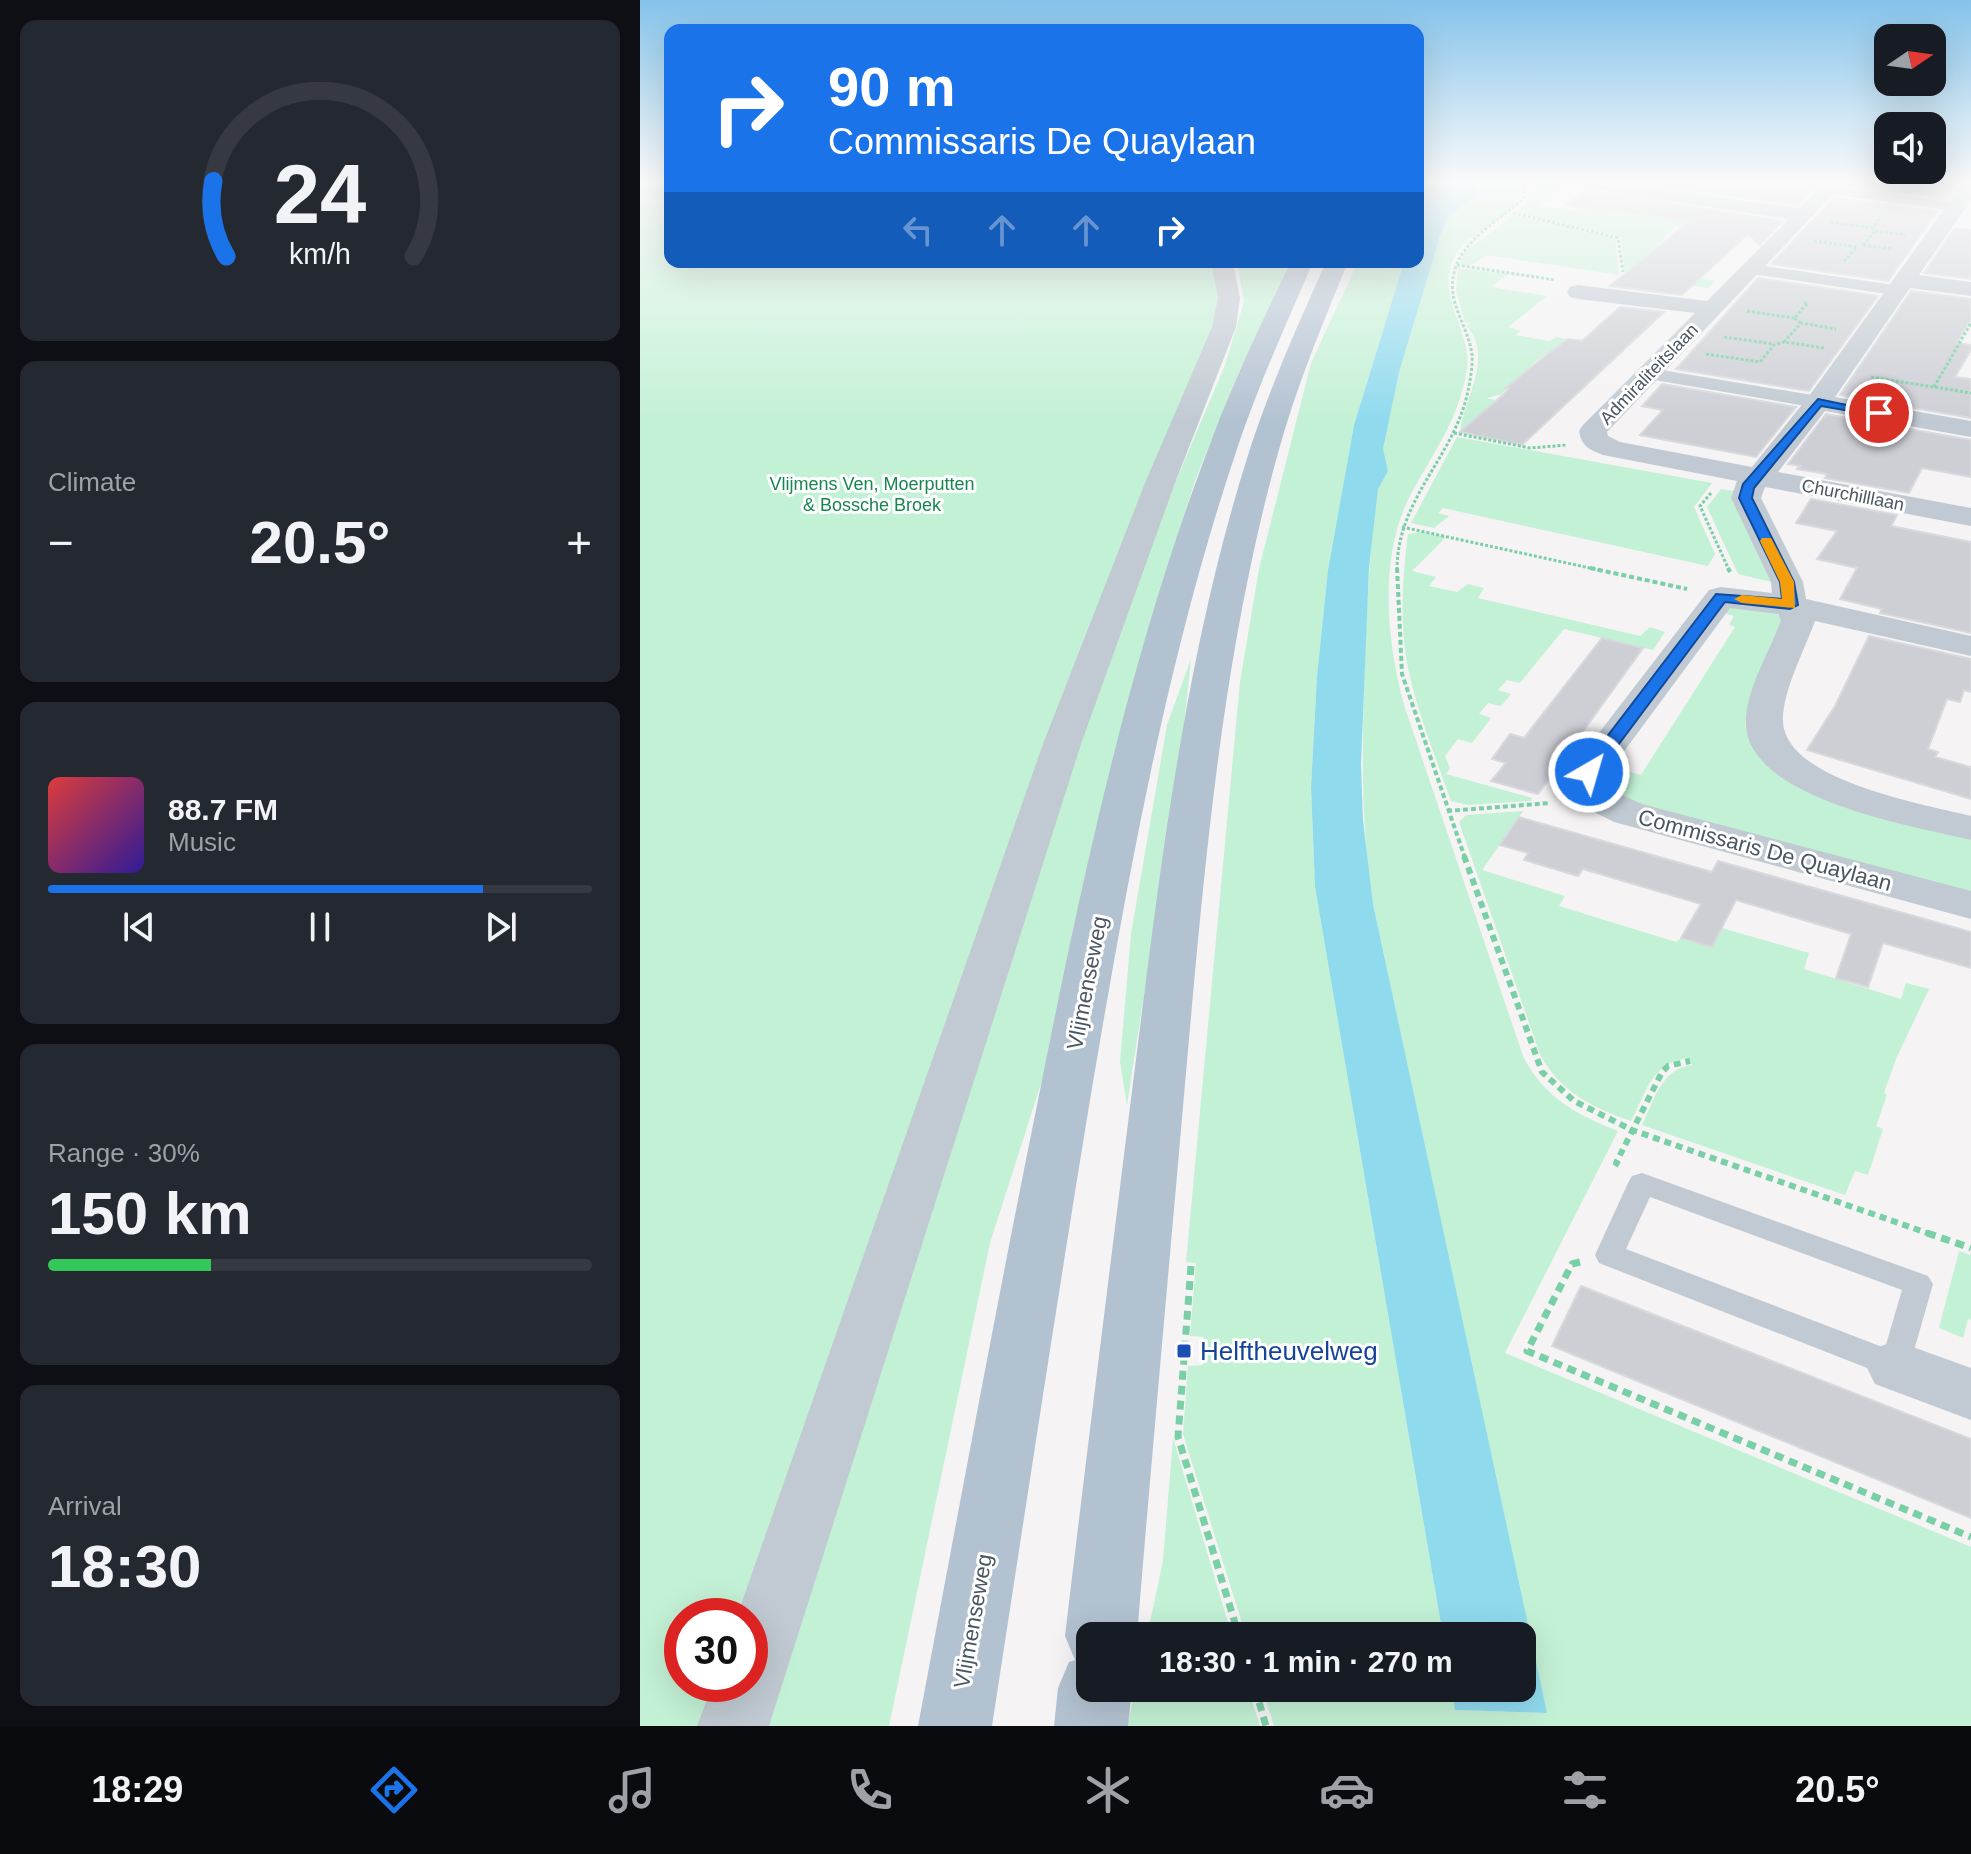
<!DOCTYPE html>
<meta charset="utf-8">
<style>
:root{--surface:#171b24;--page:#242831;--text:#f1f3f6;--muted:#9ea1a6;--line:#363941;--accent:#1a73e8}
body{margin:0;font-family:Helvetica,sans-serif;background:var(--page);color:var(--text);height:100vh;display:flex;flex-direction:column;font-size:30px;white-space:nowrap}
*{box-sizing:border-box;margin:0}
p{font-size:26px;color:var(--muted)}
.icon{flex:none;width:44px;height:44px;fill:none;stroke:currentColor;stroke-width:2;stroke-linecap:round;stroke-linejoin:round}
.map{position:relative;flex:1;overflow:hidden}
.panel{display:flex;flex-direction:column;gap:20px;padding:20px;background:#0d0f14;width:640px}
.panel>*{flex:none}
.banner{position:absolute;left:24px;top:24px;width:760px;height:244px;border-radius:16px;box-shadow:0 8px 32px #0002;background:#1a73e8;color:#fff;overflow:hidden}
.needle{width:52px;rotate:77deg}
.fabs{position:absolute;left:1234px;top:24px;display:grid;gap:16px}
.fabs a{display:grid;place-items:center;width:72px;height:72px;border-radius:16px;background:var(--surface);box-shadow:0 8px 32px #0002;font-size:40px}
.speed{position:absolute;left:24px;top:1598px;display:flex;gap:16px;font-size:40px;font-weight:700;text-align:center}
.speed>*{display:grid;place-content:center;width:104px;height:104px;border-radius:50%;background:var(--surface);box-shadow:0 8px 32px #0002;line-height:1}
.speed .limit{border:12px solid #d22;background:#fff;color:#111}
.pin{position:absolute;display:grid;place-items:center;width:68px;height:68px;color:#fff;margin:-34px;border:4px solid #fff;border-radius:50%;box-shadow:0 2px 8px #0007}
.me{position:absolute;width:88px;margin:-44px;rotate:38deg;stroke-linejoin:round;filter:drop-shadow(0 0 6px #0008)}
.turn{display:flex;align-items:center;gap:28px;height:168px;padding:0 32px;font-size:36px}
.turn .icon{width:104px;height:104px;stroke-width:2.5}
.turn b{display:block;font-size:56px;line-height:68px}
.lanes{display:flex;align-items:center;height:76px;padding:0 32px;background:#0003;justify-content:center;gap:40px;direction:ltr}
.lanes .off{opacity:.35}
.big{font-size:60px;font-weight:700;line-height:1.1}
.panel .tile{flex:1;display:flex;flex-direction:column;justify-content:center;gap:12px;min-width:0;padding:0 28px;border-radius:16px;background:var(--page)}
.panel .dial{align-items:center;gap:0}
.dial svg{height:208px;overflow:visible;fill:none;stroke:var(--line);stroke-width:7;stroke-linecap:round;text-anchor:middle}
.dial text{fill:var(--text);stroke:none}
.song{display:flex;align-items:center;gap:24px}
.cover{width:96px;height:96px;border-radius:12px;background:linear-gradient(135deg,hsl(0 70% 55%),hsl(250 70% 35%))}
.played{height:8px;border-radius:4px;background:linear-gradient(90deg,var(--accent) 80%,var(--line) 80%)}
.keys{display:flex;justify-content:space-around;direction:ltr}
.heat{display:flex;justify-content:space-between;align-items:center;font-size:44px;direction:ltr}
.charge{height:12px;border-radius:6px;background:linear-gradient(90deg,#34c759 30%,var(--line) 0)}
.trip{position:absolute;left:436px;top:1622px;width:460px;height:80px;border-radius:16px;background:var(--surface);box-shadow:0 8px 32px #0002;font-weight:700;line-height:80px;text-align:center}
.menu{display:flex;height:128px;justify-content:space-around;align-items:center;background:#090b0e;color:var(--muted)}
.menu .icon{width:56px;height:56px}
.menu .current{color:var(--accent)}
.menu b{font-size:36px;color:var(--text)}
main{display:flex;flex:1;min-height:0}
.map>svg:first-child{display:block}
</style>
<main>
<section class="panel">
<div class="tile dial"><svg viewBox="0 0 100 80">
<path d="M14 69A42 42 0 1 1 86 69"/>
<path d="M14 69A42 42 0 0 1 9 40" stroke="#1a73e8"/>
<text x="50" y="56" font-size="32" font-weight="700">24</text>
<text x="50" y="72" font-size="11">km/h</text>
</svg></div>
<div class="tile"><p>Climate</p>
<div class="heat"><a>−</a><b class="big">20.5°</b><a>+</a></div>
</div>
<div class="tile">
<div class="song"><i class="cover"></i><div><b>88.7 FM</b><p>Music</p></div></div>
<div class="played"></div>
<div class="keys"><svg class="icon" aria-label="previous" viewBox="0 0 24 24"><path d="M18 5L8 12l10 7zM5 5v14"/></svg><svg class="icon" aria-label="pause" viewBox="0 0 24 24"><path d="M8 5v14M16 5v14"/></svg><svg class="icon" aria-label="next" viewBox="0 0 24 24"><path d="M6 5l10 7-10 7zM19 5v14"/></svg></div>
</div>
<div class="tile"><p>Range · 30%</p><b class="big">150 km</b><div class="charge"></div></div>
<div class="tile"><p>Arrival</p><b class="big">18:30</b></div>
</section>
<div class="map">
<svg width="1331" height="1726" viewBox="0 0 1331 1726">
<rect width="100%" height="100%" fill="#f5f3f3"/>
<g fill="#c3f1d5">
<path d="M0 180H30V262H574L581 325 477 557 434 666 101 1616H42V1684H78L63 1726H0Z"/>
<path d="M835 180 883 182C881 189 879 199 875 205 860 225 826 233 815 256 794 297 832 329 827 368 820 416 796 449 773 490 738 552 746 639 764 705L883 1056C903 1097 937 1115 978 1131L865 1353 1331 1547V1726H634L622 1688H812L816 1710 906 1713 733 904C720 820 722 739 725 654 729 559 735 463 759 370 771 325 786 280 800 236L808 217 838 192 839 184Z"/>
<path d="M892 187H941L936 190 922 189 900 206 942 211 950 207 1090 226 1082 231 1036 226 995 268 1075 281 1068 288 985 275 981 237 877 213 888 200Z"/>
<path d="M874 215 975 238 979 275 847 255 830 266 820 264 825 252Z"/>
<path d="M597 262H651L597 376 555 481 504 644 405 1071 350 1243 249 1726H122L311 1127 503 559 585 365 604 302Z"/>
<path d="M718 262H764L714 425 688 570 677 676 671 787 675 887 803 1636H606L543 1434 548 1366 563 1365 564 1337 550 1336 556 1263 546 1262 600 682 619 569 671 363Z"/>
<path d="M818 268 868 274 851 287 907 296 868 327 881 331 876 335 909 341 916 337 928 339 897 360 862 394 847 398 855 400 820 433C823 400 855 357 826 325L831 324 825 322 816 291Z"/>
<path d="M817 437 1072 483 1054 507 1075 554 1068 566 803 508 798 513 809 516 794 528 771 523Z"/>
<path d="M1081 489 1094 491 1136 583 1098 574 1067 507Z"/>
<path d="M783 532 806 537 772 571 796 577 789 586 817 592 828 584 844 588 838 598 1000 636 1010 627 1025 632 1013 650 924 629 880 683 867 680 858 690 871 694 861 706 848 703 839 714 851 718 832 743 818 739 805 756 810 768 806 774 892 798 891 801 828 805 811 801C797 761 780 719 770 677 759 630 762 580 768 534Z"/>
<path d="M1093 606 1135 612 1144 621 1105 722C1108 794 1274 823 1331 840V896L993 803 973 793 968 786 977 769 1001 775 1095 627 1089 625 1094 616 1080 612Z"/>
<path d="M551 659 540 763 487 1105 480 1062 491 934 527 725Z"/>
<path d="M883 811 842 870 925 896 919 906 1036 942 1041 938 1082 928 1169 953 1164 969 1261 999 1266 983 1289 989 1256 1059 1244 1093 1247 1095 1236 1126 1243 1129 1228 1175 1215 1171 1205 1195 1002 1125C1015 1099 1021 1069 1052 1065L1048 1058C1011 1063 1007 1091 991 1121 953 1108 919 1091 900 1054L819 822 826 815Z"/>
<path d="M1319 1251 1331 1255V1320L1328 1319 1323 1338 1299 1328Z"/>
<path d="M533 1438 592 1636H507L523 1561Z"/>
<path d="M496 1688H608L620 1726H487Z"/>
</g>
<path fill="#90daee" d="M792 180H835L839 187 835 196 808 217 800 236 759 372 743 449 748 471 738 489 729 568 721 764 723 820 733 904 907 1713 815 1710 812 1688H882V1636H803L675 887 671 787 677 676 688 570 714 425 764 262H778V220Z"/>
<g fill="#cdcfd5" stroke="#d7d9de" stroke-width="2">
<path d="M1014 180H1184L1158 205 1011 185Z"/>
<path d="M1210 180H1321L1307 199 1206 185Z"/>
<path d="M944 192 980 195 1143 221 1119 245 1108 234 1042 295 970 286 1050 221 926 205Z"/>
<path d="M1194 198 1297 211 1248 281 1131 264Z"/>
<path d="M1315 228 1331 230V279L1284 273Z"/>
<path d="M1118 278 1238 296 1169 391 1036 369Z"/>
<path d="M1271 291 1331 299V319L1317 343 1331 345V350L1315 377 1331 379V418L1200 395Z"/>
<path d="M980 307 1024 312 882 445 820 432 866 392 869 388H866L906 355 928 339 942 341Z"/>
<path d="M1022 384 1156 407 1116 457 1000 435 1023 410 1002 406Z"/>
<path d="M1186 414 1331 440V477L1282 468 1269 493 1185 478 1187 474 1157 469 1160 466 1148 464Z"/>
<path d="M1171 499 1257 515 1251 526 1331 542V633L1240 613 1242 609 1200 599 1217 568 1177 559 1197 531 1156 523Z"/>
<path d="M1229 636 1331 659V692L1324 690 1320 702 1307 699 1288 749 1298 752 1295 757 1331 767V799L1167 750 1195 706Z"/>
<path d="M962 638 1003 648 898 794 851 781 866 763 852 759 870 734 884 738Z"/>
<path d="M879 817 1072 872 1078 861 1331 932V968L1243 943 1228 987 1196 978 1211 934 1096 900 1072 947 1041 938 1061 904 943 869 938 876 884 860 888 853 860 845Z"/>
<path d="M941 1286 1331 1439V1518L912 1346Z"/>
</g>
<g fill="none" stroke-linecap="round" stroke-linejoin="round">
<g stroke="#7ad0a6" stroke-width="3" stroke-dasharray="3 2" stroke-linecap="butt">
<path d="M887 185 922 186"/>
<path d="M873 213 978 238 983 272"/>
<path d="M1191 222 1232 228 1240 218"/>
<path d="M1235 231 1266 235"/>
<path d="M1174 241 1217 247 1204 261"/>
<path d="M1223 245 1253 249"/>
<path d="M1223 245 1235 231 1233 228"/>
<path d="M817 265 915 280"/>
<path d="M1107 311 1154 318"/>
<path d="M1161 323 1154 318 1168 303H1164"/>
<path d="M1084 337 1133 344"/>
<path d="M1184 348 1144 342 1161 323 1196 329"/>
<path d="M1066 354 1120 362 1134 345 1144 342"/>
<path d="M1231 377 1331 393"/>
<path d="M1294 387 1331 323"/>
<path d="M814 433 890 448 927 445"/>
<path d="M1071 493 1060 506 1089 570"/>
<path d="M762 527 959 570"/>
<path d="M757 570C757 498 814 458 828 391 830 381 833 365 832 355 829 327 806 302 814 273 821 241 860 219 884 199L885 180"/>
</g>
<g stroke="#7ad0a6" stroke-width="4" stroke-dasharray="5 3" stroke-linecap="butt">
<path d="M757 568 762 674 825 858"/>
<path d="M950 568 1047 589"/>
<path d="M1088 568 1090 572"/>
<path d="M807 811 910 803"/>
</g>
<g stroke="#7ad0a6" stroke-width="6" stroke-dasharray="7 5" stroke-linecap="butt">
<path d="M824 856 902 1072 934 1101 992 1130 1293 1235"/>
<path d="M979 1165 976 1163 1022 1072 1028 1066 1050 1061"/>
</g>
<g stroke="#7ad0a6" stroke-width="7" stroke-dasharray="9 6" stroke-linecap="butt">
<path d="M1287 1233 1331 1248"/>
<path d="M940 1262 932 1264 887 1351 1331 1537"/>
<path d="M551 1266 538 1437 599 1636"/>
<path d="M615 1688 626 1726"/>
</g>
<g fill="#c1cad2" fill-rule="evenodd">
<path d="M943 183 990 187 995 190 990 193 939 188Z"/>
<path d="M1002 1173 1288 1276 1293 1284 1267 1375 1256 1379 1245 1375 959 1263 955 1255 988 1183 992 1176ZM1010 1197 1262 1290 1245 1348 986 1249Z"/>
</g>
<g fill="#c1cad2" fill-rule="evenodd">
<path d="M1187 186 1317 203 1324 207 1317 211 1182 193V187Z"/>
<path d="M1111 264 1254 285 1263 290 1254 295 1105 273 1103 269 1105 265Z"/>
<path d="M1010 368 1178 396 1188 402 1178 408 1003 378 1000 374Z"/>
</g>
<g fill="#c1cad2" fill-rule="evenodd">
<path d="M991 180H1011L1006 187 1159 208 1188 180H1207L967 432 968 436 980 442 1112 467 1169 396 1324 182 1331 180V200L1279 275 1331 282V296L1270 288 1195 397 1331 421V437L1185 411 1138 472 1331 508V526L1125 487 1121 498 1163 582 1166 599 1331 636V656L1175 621C1165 649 1142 692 1143 721 1145 781 1284 804 1331 816V840C1274 826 1098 798 1106 717 1109 684 1130 651 1141 620L1138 614 1090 608 968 773 965 787 1002 804 1331 891V919L974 822 930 800 924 792 935 764 1069 590 1081 587 1132 593 1131 582 1091 498 1097 481 963 455C949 449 942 447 939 431L943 425 1055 313 938 299 930 297 927 292 930 287 938 285 1067 301 1149 219 983 194 980 190Z"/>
<path d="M571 262H593L600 298 596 327 535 483 441 744 129 1726H57L73 1684H110V1616H97L403 744 505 483 572 327 578 298Z"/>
<path d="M1256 1341 1331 1368V1420L1235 1384 1226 1366 1235 1348Z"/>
</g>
<g fill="#b3c2d1" fill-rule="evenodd">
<path d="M651 262H673C648 320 622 377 601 437 527 653 487 881 449 1106 415 1313 384 1519 352 1726H278C317 1519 355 1312 397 1105 442 879 490 651 573 436 596 376 623 319 651 262Z"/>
<path d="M686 262H708C682 325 656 387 638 453 581 658 564 872 545 1084 529 1268 512 1452 497 1636H450V1688H492L488 1726H414L418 1688 429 1662 435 1660 425 1636C447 1451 470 1267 493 1083 520 871 544 656 609 452 630 387 658 324 686 262Z"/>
</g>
</g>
<linearGradient id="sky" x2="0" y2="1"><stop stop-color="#85c3ea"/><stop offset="0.43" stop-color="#fafafa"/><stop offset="1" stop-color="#fafafa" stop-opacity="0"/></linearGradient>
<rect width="1331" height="421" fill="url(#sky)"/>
<path fill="#1a73e8" stroke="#114b97" stroke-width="2" d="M1178 399 1245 413 1239 416 1181 406 1114 488 1112 498 1154 582 1158 605 1150 609 1085 602 955 776H943L940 772 943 768 1076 594 1142 599 1140 582 1099 498 1103 484Z"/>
<path fill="#f59e0b" d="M1122 538H1131L1154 582 1155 608 1102 603 1094 599 1102 595 1142 599 1140 582 1120 541Z"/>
<rect fill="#1a4fb4" stroke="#fff" stroke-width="3" x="536" y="1343" width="16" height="16" rx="4"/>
<g text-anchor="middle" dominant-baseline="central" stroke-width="6" stroke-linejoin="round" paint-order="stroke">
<g font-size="18" fill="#4a5661" stroke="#fff">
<text transform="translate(1009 374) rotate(-46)">Admiraliteitslaan</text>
<text transform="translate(1213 495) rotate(11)">Churchilllaan</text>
</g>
<g font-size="18" fill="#17864f" stroke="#fff">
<text x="232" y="484">Vlijmens Ven, Moerputten<tspan x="232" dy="21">&amp; Bossche Broek</tspan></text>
</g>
<g font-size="22" fill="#4a5661" stroke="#fff">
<text transform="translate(1125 850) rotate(15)">Commissaris De Quaylaan</text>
<text transform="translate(447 983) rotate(-79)">Vlijmenseweg</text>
<text transform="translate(333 1621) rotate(-80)">Vlijmenseweg</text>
</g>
<g font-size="26" fill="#164399" stroke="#fff" text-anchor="start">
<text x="560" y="1351">Helftheuvelweg</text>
</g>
</g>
</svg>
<div class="fabs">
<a><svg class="needle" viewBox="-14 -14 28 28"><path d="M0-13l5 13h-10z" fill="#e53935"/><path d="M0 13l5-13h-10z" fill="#9ea1a6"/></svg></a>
<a><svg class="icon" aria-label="sound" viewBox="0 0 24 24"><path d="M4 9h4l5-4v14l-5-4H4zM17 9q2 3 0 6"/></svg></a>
</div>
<div class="speed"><div class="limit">30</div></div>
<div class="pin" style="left:1239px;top:413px;background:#d93025"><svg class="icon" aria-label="arrive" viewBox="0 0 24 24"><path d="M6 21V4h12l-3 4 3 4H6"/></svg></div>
<svg class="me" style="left:949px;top:772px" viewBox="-20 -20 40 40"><circle r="17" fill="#1a73e8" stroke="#fff" stroke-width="3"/><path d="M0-11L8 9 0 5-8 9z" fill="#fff"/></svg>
<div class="trip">18:30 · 1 min · 270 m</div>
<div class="banner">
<div class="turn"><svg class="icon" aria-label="right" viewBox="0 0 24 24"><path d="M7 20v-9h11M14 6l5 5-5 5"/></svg><div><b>90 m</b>Commissaris De Quaylaan</div></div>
<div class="lanes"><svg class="icon off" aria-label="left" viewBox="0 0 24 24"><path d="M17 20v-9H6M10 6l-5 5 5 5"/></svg><svg class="icon off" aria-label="ahead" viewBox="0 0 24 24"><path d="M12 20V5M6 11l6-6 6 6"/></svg><svg class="icon off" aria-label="ahead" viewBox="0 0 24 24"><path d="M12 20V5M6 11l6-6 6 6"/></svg><svg class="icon" aria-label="right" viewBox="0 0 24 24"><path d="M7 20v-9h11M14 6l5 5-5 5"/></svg></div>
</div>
</div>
</main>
<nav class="menu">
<b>18:29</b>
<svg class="icon current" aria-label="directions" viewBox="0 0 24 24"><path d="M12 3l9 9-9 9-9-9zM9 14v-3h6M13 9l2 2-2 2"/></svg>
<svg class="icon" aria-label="music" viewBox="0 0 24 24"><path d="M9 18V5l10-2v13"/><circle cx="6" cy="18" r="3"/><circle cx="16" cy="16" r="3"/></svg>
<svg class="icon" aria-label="phone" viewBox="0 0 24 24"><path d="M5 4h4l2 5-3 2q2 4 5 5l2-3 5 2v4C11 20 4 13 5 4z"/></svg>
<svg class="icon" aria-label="climate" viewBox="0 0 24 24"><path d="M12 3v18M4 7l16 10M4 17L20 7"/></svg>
<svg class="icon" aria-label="car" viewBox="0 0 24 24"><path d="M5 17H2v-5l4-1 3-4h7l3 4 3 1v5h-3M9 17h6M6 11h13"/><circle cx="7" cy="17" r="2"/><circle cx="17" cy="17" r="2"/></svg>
<svg class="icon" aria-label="filters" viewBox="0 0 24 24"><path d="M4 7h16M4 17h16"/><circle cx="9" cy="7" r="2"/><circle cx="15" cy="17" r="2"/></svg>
<b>20.5°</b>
</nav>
